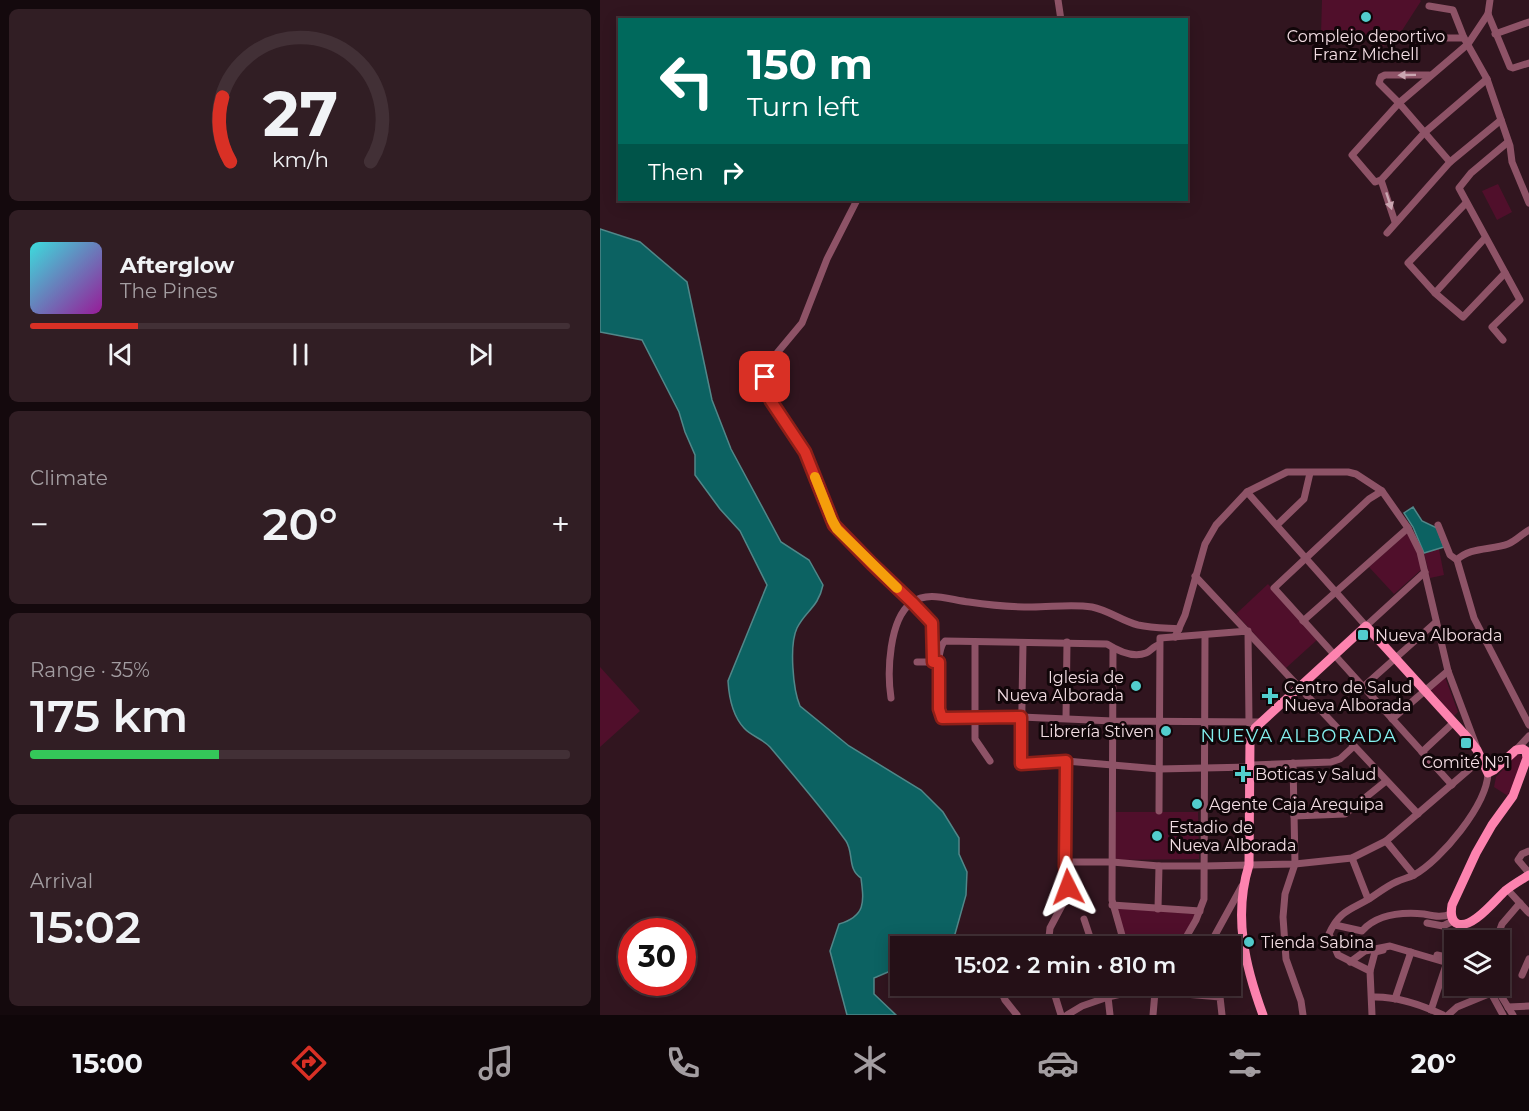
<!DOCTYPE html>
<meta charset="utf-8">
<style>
:root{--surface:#251017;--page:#311e24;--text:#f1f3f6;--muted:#a39da1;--line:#423036;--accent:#d93025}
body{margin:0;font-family:Montserrat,sans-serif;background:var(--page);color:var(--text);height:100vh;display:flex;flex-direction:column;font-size:22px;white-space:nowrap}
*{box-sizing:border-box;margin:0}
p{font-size:20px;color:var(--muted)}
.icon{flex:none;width:33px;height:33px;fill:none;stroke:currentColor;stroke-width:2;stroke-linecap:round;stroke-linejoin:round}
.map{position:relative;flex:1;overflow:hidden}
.sheet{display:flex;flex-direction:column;gap:9px;padding:9px;background:#14090d;width:600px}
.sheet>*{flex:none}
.guide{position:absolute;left:18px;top:18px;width:570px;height:183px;border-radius:0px;box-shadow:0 3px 15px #0003,0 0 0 2px var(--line);background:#00695c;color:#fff;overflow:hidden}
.buttons{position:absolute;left:844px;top:930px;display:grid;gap:12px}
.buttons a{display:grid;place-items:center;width:66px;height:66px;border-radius:0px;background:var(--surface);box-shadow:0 3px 15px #0003,0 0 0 2px var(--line);font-size:30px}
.speed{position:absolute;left:18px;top:918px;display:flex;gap:12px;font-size:30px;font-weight:700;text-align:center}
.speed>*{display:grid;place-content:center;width:78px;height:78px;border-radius:50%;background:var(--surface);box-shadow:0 3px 15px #0003,0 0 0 2px var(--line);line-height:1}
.speed .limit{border:9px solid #d22;background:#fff;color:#111}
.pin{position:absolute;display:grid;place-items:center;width:51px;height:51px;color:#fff;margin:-26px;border-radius:12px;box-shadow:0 3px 9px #0006}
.me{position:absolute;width:66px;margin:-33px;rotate:357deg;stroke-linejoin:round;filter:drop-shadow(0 0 4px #0008)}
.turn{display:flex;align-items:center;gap:21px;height:126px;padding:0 30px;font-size:27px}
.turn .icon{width:78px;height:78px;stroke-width:2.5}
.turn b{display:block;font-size:42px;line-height:51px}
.then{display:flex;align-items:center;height:57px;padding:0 30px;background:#0003;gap:12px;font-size:22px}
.big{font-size:45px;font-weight:600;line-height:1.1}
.sheet .tile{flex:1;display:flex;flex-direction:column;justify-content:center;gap:9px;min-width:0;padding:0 21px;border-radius:9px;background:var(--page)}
.sheet .dial{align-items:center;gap:0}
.dial svg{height:156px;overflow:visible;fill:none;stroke:var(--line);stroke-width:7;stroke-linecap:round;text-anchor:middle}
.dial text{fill:var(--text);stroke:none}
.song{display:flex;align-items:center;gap:18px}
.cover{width:72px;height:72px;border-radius:9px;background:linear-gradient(135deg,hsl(180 70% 55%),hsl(300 70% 35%))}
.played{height:6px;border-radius:3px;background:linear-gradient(90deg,var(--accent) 20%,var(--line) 20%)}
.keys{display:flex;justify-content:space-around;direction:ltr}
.heat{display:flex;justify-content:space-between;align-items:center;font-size:33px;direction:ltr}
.charge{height:9px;border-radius:4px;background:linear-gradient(90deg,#34c759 35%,var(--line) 0)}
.trip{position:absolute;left:290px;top:936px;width:351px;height:60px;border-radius:0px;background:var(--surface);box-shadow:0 3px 15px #0003,0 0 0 2px var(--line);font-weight:600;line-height:60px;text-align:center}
.dock{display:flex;height:96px;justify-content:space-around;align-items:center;background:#0f0609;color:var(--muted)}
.dock .icon{width:42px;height:42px}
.dock .active{color:var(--accent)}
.dock b{font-size:27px;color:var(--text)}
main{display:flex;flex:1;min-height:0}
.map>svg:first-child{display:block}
</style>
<main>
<section class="sheet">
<div class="tile dial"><svg viewBox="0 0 100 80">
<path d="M14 69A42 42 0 1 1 86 69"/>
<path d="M14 69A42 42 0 0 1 10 36" stroke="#d93025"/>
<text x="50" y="56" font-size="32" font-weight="700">27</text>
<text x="50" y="72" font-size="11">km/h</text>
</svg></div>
<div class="tile">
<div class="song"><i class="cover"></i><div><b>Afterglow</b><p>The Pines</p></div></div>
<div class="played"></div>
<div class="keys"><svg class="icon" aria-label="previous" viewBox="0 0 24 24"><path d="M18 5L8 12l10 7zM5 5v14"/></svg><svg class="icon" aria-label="pause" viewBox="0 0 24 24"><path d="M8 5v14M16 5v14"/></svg><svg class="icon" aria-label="next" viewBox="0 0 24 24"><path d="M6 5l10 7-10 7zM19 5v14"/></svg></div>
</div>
<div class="tile"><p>Climate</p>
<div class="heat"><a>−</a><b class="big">20°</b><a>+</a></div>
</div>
<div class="tile"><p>Range · 35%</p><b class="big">175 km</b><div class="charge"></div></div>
<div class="tile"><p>Arrival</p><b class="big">15:02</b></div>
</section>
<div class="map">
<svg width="929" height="1015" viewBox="0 0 929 1015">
<rect width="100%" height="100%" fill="#31151f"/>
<g fill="#500f2b">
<path d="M722 0H820L821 1 801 32 789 38 784 46 756 32 721 34Z"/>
<path d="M898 184 912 212 897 220 882 191Z"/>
<path d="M807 533 818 553 822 569 794 594 769 567Z"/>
<path d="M839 549 844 575 830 578 824 553Z"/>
<path d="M668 584 718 639 686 668 636 614Z"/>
<path d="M0 667 40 711 0 747Z"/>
<path d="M845 677 858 712 854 716 831 690Z"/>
<path d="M917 754 924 757 908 796 894 787 896 777Z"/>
<path d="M515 812H598L599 859 515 860Z"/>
<path d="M517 908 596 914 578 946H528Z"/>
</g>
<g fill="#0c6262" stroke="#518789" stroke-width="1.5">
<path d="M0 229 40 242 87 282 112 400 131 449 181 542 209 560 223 585C218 608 206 610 197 628 189 645 193 690 200 706L249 746 321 790 343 812 359 838V854L367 872 366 895 355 934 339 946H300V970L288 972 274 978V994L296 1015H247L230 951 239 924C266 916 264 902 261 878 247 869 254 853 246 841 223 809 196 778 170 747 163 739 151 736 144 728 132 715 129 698 128 681L167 585 140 531 120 509 95 475V455L85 432 79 412 42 340 0 332Z"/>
<path d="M813 507 822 521 837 528 844 547 824 553 813 527 804 513Z"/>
</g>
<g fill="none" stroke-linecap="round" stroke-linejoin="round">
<g stroke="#8e5367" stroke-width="7">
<path d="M458 0 461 20"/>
<path d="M829 6 853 10 864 38 887 79 910 146 912 162 929 203"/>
<path d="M888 14 910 67 913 68 929 63"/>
<path d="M895 34 929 22"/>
<path d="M799 38H864"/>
<path d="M829 75H785L781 77 779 83 799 103 850 162"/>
<path d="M887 79 824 133 781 180 775 182 752 155 799 103 868 44 888 14 890 0"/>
<path d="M781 180 795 222"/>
<path d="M257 200 227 259 202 323 177 353 167 368 166 389 175 407 205 452 234 525 332 623 333 662"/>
<path d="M866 203 808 263 835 293 863 317 905 273"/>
<path d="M787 233 850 162 901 120"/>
<path d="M835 293 885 238"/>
<path d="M903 340 892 327 920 300 859 188 871 173 908 142"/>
<path d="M782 491 769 499 674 588 852 785"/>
<path d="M647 492 766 626 825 572"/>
<path d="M677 525 704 499 710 473"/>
<path d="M838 525 850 555 857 560 874 618 929 725"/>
<path d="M857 560C869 547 892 550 908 544 916 541 922 534 929 530"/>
<path d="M595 576 818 814"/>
<path d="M703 621 808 528"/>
<path d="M575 637 585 615 605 544 616 525 647 492 687 472H748L756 474 782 491 808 528 820 552 848 671 877 748"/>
<path d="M375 642V739L390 761"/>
<path d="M423 643 421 764 466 761 559 769 650 767 653 765 731 762 740 759 753 747"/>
<path d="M559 645C553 646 551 651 546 653 533 658 518 651 507 644L345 641C335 650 338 699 340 714L342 718 421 717 513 721 661 722"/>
<path d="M513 648 512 900 525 946"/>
<path d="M317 662H336"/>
<path d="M763 687 836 622"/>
<path d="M291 698C287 672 289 620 311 603 328 590 350 600 369 602 389 605 412 607 432 607 452 607 472 604 492 607 508 610 522 621 538 625 552 628 566 628 579 629"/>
<path d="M466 718 467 642"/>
<path d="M792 719 848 671"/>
<path d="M916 750 929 736"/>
<path d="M822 752 853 723"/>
<path d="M693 763 695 864 685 894 683 917 686 959 701 1001 703 1015"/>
<path d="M559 811 560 638 648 631 649 723"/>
<path d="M694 816 745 814 786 781"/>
<path d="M786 841 814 875"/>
<path d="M929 851 922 854 918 860 929 873"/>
<path d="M752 858 768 899"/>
<path d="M466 862H512L559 866H604L695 864 752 858 786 841 880 760"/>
<path d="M907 889 929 913"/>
<path d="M512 905 600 911"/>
<path d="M558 909 559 866"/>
<path d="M484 919 493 946"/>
<path d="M827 923 843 926 853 921"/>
<path d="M735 925 762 931C777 914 802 912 824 914 834 916 841 918 851 914"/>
<path d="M896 940 902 924 920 903"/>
<path d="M448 946 450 928 467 896 468 887 465 866 466 761"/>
<path d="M581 946 596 920 604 899 605 636"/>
<path d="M609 946 642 886"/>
<path d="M837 955 855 959"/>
<path d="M750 962 765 951 790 946 855 965"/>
<path d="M770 971 775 952 783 950"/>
<path d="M922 975 929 959"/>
<path d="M399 986 405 1000 417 1015"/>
<path d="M452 986 461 1015"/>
<path d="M505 986 508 997 510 1015"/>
<path d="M895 986 913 1015"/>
<path d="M890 991 903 1015"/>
<path d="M772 997C796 996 822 1005 843 1015"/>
<path d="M795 999 811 952H809"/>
<path d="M908 1007 929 1006"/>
<path d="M831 1010 847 962"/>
<path d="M467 1015 482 1006 508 997 538 990 620 997 622 1015"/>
<path d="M553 1015 555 992 559 986"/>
<path d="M772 1015 770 971 738 955 729 934C739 911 750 910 769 899 778 893 787 886 796 882 802 879 808 878 814 875 841 860 887 805 888 773"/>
<path d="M848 1015 857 1007 891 993 885 986"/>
</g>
<path stroke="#fd83af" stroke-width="9" d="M663 1015C645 966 633 916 649 865L650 738 655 728 766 626 867 737 877 750 888 773 894 770 916 750 923 749 926 751 927 758 913 796 892 825 876 853 852 905C851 911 850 919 856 923 870 932 895 900 905 891 912 885 921 880 929 875"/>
</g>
<defs><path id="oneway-solid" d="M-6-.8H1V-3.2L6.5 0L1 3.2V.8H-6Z" transform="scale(1.5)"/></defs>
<g fill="#caa6b1">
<use href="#oneway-solid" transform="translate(807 75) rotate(179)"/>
<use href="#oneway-solid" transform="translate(789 201) rotate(72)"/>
</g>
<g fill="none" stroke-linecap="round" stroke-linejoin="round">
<defs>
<path id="route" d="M165 377 166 389 171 401 205 452 234 525 272 564 312 602 332 623 333 662H339V709L342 718 421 717V764L466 761 465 866 468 887"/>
</defs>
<use href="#route" stroke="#8d1f18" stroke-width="15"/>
<use href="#route" stroke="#d93025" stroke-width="10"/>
<path stroke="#f59e0b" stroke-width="10" d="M215 477 232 520 237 529 297 588"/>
</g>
<g fill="#52cdcd" stroke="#110609" stroke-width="2">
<circle cx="766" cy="17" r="6"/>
<rect x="757" y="629" width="12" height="12" rx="3"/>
<circle cx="536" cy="686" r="6"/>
<path d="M667 687h6v6h6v6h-6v6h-6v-6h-6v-6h6z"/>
<circle cx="566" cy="731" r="6"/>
<rect x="860" y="737" width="12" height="12" rx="3"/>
<path d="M640 765h6v6h6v6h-6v6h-6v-6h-6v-6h6z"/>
<circle cx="597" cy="804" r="6"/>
<circle cx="557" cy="836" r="6"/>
<circle cx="649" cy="942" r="6"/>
</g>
<g text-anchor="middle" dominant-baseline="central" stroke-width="6" stroke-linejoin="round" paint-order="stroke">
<g font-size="16" fill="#f2dde3" stroke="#110609" text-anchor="start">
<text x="766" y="36" text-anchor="middle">Complejo deportivo<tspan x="766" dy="18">Franz Michell</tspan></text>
<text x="775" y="635">Nueva Alborada</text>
<text x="524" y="677" text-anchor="end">Iglesia de<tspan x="524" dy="18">Nueva Alborada</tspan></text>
<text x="684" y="687">Centro de Salud<tspan x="684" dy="18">Nueva Alborada</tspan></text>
<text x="554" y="731" text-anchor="end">Librería Stiven</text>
<text x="866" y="762" text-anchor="middle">Comité N°1</text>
<text x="655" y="774">Boticas y Salud</text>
<text x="609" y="804">Agente Caja Arequipa</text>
<text x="569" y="827">Estadio de<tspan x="569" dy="18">Nueva Alborada</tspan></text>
<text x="661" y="942">Tienda Sabina</text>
</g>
<g font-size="18" letter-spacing="1.5" fill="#85f1f0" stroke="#110609">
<text x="699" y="736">NUEVA ALBORADA</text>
</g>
</g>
</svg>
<div class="buttons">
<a><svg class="icon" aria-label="layers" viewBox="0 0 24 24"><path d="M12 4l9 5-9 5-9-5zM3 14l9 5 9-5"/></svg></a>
</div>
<div class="speed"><div class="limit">30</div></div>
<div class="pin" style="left:165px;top:377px;background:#d93025"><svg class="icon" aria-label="arrive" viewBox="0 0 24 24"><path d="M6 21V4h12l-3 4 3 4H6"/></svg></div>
<svg class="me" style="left:468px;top:887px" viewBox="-20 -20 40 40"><path d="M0-17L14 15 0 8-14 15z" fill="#d93025" stroke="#fff" stroke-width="4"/></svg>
<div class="trip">15:02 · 2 min · 810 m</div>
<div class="guide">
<div class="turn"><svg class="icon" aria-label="left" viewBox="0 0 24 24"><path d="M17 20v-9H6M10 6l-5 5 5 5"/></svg><div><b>150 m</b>Turn left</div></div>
<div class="then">Then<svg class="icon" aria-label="right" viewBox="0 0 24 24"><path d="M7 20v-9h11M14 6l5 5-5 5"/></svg></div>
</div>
</div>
</main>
<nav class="dock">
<b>15:00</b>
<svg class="icon active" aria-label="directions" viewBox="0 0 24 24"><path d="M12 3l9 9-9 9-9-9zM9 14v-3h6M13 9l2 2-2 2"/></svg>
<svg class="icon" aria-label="music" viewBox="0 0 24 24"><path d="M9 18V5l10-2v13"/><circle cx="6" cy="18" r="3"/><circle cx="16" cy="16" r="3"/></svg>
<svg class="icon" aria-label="phone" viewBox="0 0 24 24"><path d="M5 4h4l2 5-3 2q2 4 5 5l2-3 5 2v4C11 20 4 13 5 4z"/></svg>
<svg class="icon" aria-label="climate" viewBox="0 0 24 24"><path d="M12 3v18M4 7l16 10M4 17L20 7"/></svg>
<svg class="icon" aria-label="car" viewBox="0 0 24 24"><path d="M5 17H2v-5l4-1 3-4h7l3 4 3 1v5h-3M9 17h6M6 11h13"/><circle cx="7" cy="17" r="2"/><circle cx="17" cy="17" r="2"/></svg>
<svg class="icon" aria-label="filters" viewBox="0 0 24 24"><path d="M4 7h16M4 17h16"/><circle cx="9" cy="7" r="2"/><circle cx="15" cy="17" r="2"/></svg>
<b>20°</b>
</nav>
